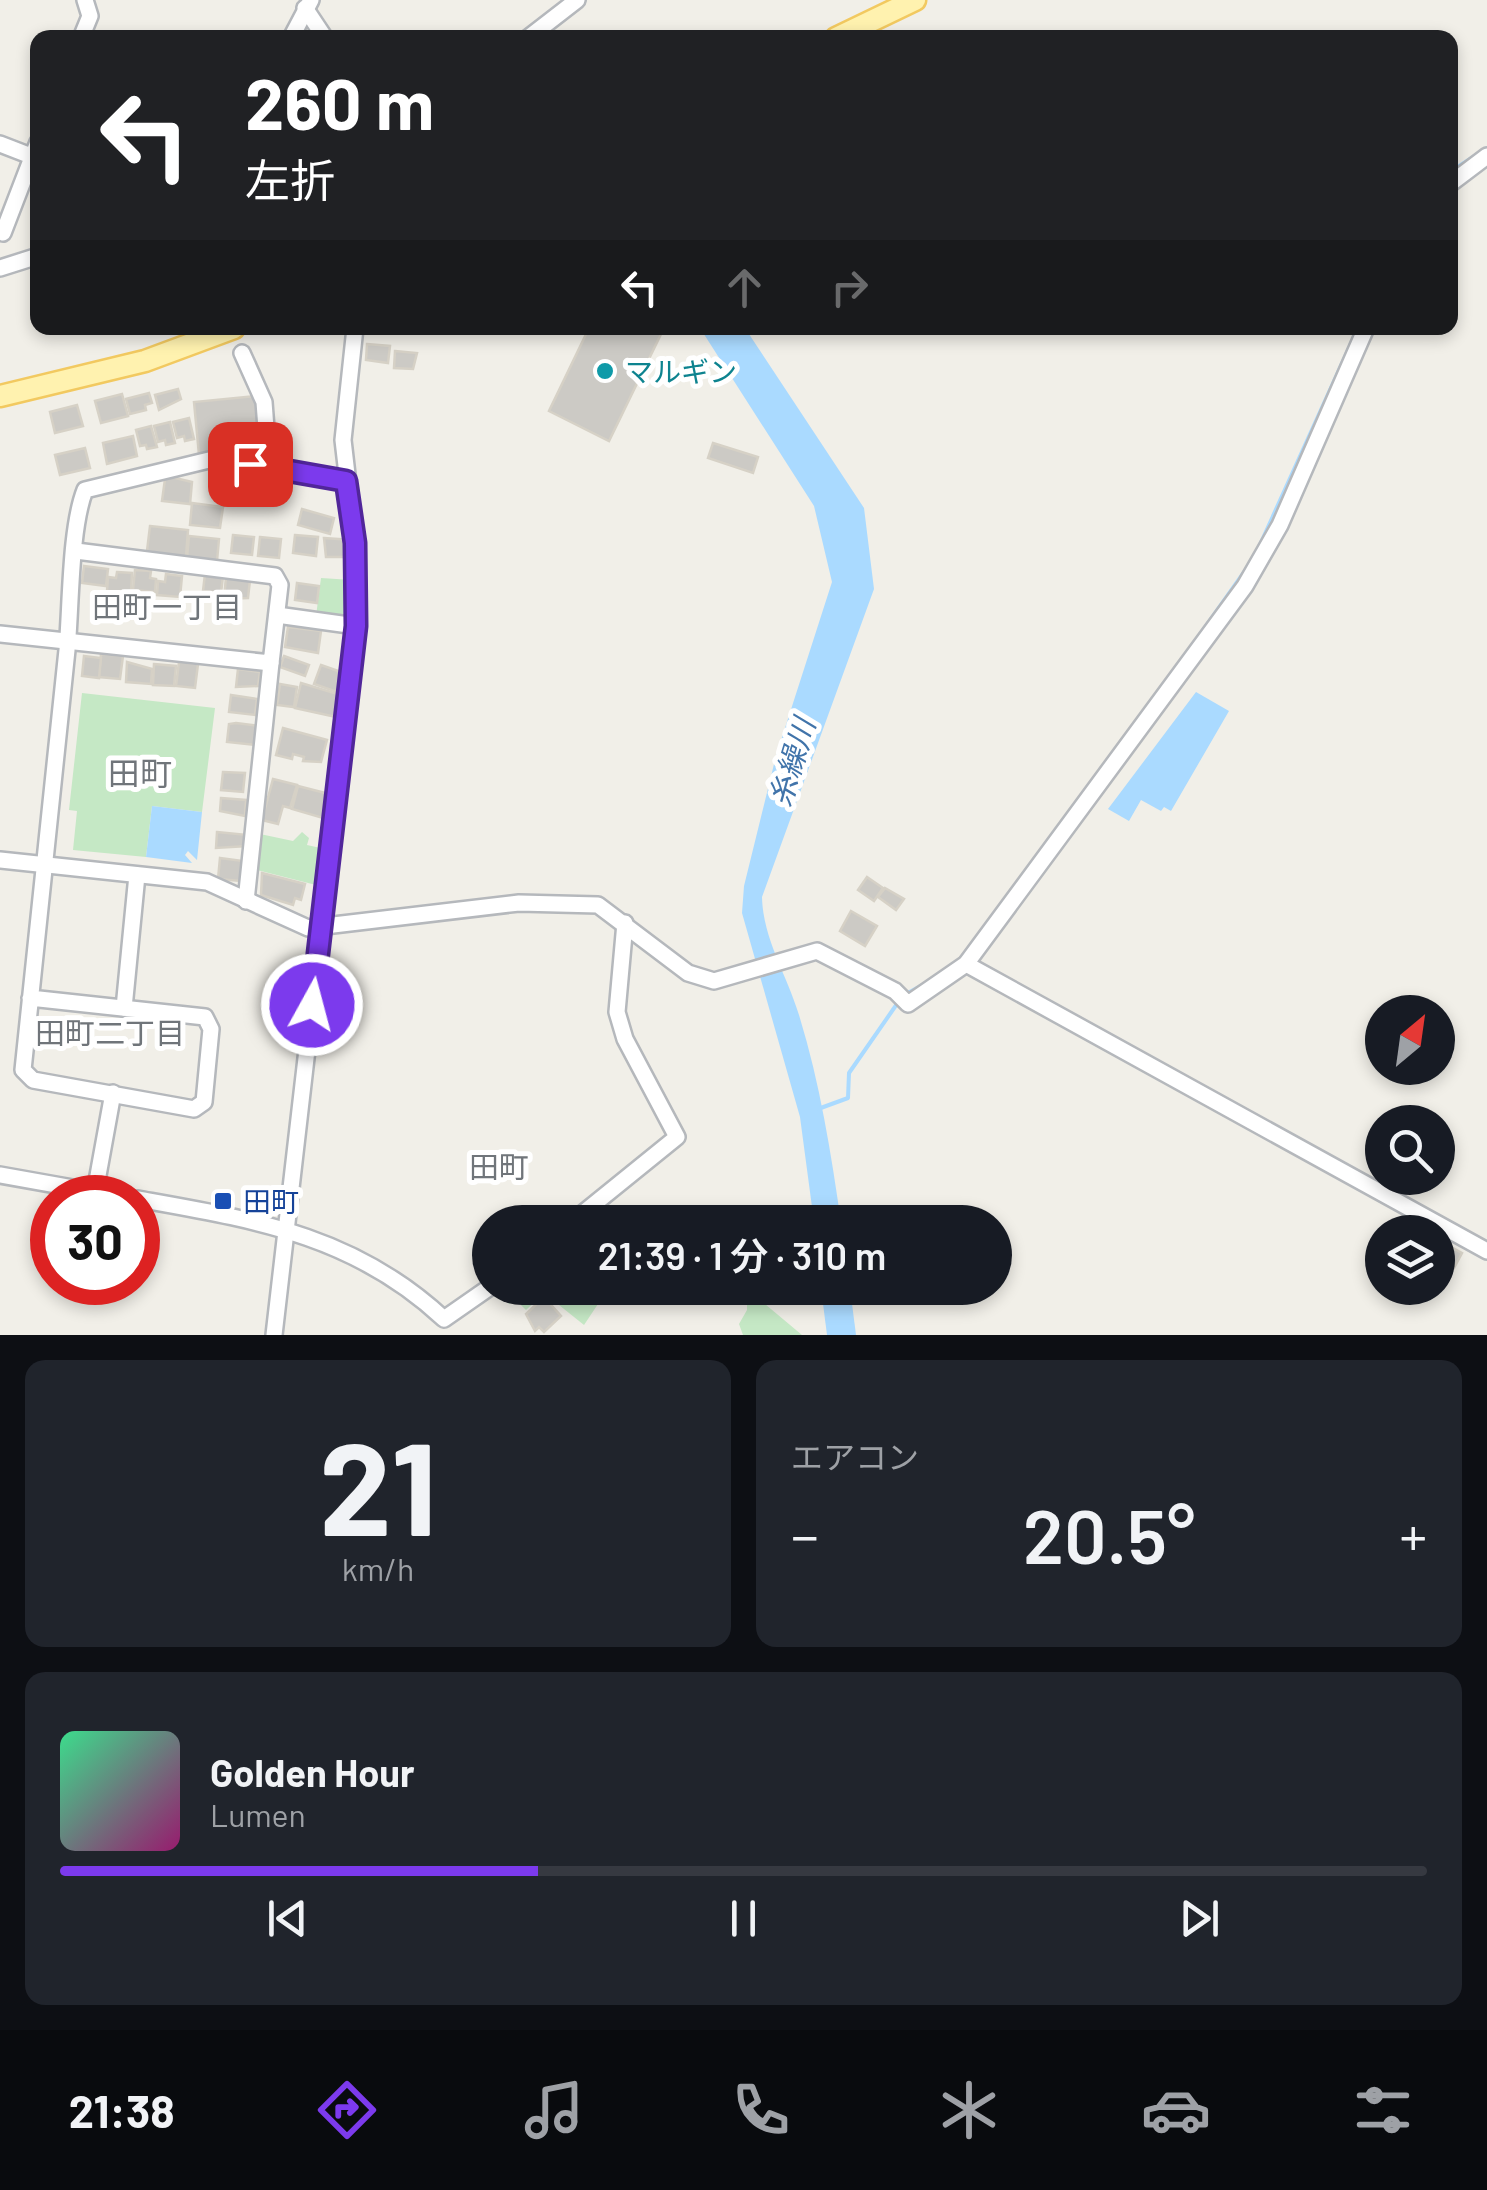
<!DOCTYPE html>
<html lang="ja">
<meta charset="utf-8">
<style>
:root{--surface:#171b24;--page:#20242c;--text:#f1f3f6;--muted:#9ea1a6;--line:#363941;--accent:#7c3aed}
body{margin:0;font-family:Barlow,"Noto Sans JP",sans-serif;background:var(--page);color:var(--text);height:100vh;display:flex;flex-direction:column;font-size:38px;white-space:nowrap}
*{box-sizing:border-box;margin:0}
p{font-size:32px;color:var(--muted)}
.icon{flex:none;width:55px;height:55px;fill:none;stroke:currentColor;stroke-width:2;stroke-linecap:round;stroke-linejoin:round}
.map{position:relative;height:1335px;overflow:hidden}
.sheet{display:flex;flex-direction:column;gap:25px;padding:25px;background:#0d0f14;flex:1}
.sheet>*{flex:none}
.top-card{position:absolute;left:30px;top:30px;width:1428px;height:305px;border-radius:20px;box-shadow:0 5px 15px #0003;background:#202124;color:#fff;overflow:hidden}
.needle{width:65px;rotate:29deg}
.buttons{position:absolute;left:1365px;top:995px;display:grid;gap:20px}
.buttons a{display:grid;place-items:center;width:90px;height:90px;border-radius:50%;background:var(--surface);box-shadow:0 5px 15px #0003;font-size:50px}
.speed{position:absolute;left:30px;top:1175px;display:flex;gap:20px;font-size:50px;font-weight:700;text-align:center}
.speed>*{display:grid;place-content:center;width:130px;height:130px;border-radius:50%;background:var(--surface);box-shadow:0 5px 15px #0003;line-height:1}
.speed .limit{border:15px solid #d22;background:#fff;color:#111}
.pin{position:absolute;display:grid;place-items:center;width:85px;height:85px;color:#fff;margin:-42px;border-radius:20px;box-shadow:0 5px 15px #0006}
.me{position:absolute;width:110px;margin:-55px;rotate:7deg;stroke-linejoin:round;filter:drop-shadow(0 0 8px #0008)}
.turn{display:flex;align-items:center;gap:35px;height:210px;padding:0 50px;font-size:45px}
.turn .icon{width:130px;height:130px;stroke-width:2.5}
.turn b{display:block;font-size:70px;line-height:85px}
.lanes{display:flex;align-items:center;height:95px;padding:0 50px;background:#0003;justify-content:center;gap:50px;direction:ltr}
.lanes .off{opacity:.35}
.big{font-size:75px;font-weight:600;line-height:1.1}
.sheet .tile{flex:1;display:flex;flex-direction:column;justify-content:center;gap:15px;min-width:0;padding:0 35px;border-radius:20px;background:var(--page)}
.sheet .dial{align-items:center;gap:0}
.dial b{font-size:130px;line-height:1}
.song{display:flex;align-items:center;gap:30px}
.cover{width:120px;height:120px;border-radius:15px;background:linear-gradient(135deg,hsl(150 70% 55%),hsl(320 70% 35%))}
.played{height:10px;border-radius:5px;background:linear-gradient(90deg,var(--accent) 35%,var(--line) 35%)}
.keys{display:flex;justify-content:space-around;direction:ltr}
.heat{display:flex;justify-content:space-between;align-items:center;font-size:55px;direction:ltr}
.sheet .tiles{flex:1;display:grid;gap:25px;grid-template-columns:1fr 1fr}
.tile:last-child{grid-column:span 2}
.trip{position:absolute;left:472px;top:1205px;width:540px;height:100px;border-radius:50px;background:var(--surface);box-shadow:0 5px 15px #0003;font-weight:600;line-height:100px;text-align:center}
.dock{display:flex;height:160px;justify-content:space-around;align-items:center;background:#090b0e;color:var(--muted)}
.dock .icon{width:70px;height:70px}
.dock .active{color:var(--accent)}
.dock b{font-size:45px;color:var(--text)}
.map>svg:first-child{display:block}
</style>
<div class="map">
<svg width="1487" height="1335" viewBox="0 0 1487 1335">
<rect width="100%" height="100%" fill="#f1efe8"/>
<g fill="#c5e8c5">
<path d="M321 578 352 580 351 613 344 620 316 616Z"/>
<path d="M82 693 215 708 202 812 152 806 146 857 73 850 77 811 69 810Z"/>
<path d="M302 832 309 838 307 845 325 849 320 886 257 870 260 834 293 841Z"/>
<path d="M500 1288H581L600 1301 584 1325 544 1293 526 1310 516 1300 509 1304 496 1291Z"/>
<path d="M747 1289 802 1335H743L739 1324 747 1310Z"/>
</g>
<g fill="#aadaff">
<path d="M700 328H745L864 508 874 589 762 897C763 939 787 975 799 1015 820 1083 831 1153 841 1222H814L800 1117 742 913 744 886 776 756 832 582 814 506Z"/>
<path d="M1196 692 1229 711 1171 811 1164 807 1161 811 1141 800 1129 821 1108 809Z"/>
<path d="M152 806 202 812 197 860 188 851 185 855 192 863 146 857Z"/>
<path d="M821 1288H850L856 1335H827Z"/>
</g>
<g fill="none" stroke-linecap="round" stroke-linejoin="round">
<g stroke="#aadaff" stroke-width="4">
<path d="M1450 172 1487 148"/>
<path d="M1259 547 1358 328"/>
<path d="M1192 646 1247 568"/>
<path d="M906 994 928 982"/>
<path d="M818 1109 848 1098 849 1073 899 1001"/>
</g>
</g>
<g fill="#cccac5" stroke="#d6d1c6" stroke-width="2.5">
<path d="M589 328H654L662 332 609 441 549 411Z"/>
<path d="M367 344 390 346 388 363 366 360Z"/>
<path d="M395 351 417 353 413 369 394 368Z"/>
<path d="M178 389 181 399 159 410 155 395Z"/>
<path d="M149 393 152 403 145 405 146 410 130 414 126 399Z"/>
<path d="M122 394 128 416 101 423 95 401Z"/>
<path d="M256 396 262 450 199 455 194 402Z"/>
<path d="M77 405 83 426 55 433 50 412Z"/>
<path d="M189 418 194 439 185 441 184 436 177 438 173 422Z"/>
<path d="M170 422 175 443 166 445 165 440 158 442 154 426Z"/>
<path d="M151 426 157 447 147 449 146 445 140 446 136 430Z"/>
<path d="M133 436 137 456 107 464 103 443Z"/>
<path d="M713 443 758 457 753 473 708 458Z"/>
<path d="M85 448 90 468 60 475 55 455Z"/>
<path d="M171 477 192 482 190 504 162 501 165 479Z"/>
<path d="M192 503 223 507 220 528 190 525Z"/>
<path d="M302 509 334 518 330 534 298 525Z"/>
<path d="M150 526 188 530 186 557 147 551Z"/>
<path d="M233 535 254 537 252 555 231 553Z"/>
<path d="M295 535 318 537 316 556 293 553Z"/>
<path d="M189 536 219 539 217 561 187 558Z"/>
<path d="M260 537 281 539 279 558 258 556Z"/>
<path d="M324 538 352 540 351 557H326Z"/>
<path d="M84 566 108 569 106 586 82 583Z"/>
<path d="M135 570 151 571 150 578 156 579 155 592 133 590Z"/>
<path d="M117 572 132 573 131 593 107 591 108 577 116 578Z"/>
<path d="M166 574 182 576 180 597 157 595 158 581 165 582Z"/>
<path d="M205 574 223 576 221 593 203 591Z"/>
<path d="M226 577 250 580 248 598 224 599Z"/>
<path d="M297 583 319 586 317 603 295 600Z"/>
<path d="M288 627 321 631 318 653 285 647Z"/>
<path d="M101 654 123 656 120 679 99 677Z"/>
<path d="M84 656 101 658 99 678 82 676Z"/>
<path d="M284 656 309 665 305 676 280 667Z"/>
<path d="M127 662 152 669 151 684 126 682Z"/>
<path d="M179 662 198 664 195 688 176 686Z"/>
<path d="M154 664 176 666 174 686 153 685Z"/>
<path d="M321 665 347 674 340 693 314 684Z"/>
<path d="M238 669 260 672 258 686 236 687Z"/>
<path d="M301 683 341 695 336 717 295 708Z"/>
<path d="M280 684 297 687 294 707 277 705Z"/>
<path d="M231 695 257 699 255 715 229 712Z"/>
<path d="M236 723 260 726 257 745 227 742 229 724Z"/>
<path d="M283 728 327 740 321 762 303 761 304 757 293 754 292 759 276 755Z"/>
<path d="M223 772 245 773 243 792 221 790Z"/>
<path d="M273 779 297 785 290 808 283 806 278 824 262 820Z"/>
<path d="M298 786 329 794 323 818 292 809Z"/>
<path d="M221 798 246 800 245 816 220 811Z"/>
<path d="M217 832 248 835 247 846 216 848Z"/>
<path d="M220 858 243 861 241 881 218 879Z"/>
<path d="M262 873 305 884 301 900 295 898 293 905 261 895Z"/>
<path d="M867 877 883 888 874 901 858 890Z"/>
<path d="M885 888 904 899 896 910 878 897Z"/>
<path d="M851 911 877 926 865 946 840 931Z"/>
<path d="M1438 1240 1462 1253 1454 1268 1438 1259Z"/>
<path d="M544 1297 561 1316 544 1332 539 1327 535 1331 526 1314Z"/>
</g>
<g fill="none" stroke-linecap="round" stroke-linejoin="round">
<defs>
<g id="minor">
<path d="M305 8 325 38"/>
<path d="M81 38 90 16 85 0"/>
<path d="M291 38 311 0"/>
<path d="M528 38 577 0"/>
<path d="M0 144 31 156"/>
<path d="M1450 184 1487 156"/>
<path d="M3 233 38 142"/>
<path d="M0 268 38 256"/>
<path d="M242 353 264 402 269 468"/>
<path d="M277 615 356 626"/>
<path d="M0 634 271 663 280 585 275 576 76 551"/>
<path d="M0 860 207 882 308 928 519 903 598 905 688 973 714 981 817 951 895 991 908 1004 966 964 1245 586 1280 525 1366 328"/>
<path d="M246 901 271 663"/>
<path d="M966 964 1487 1251"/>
<path d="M30 998 205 1017 211 1029 204 1102 194 1109 33 1080 23 1070C37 930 52 790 67 650 71 606 70 528 85 490L209 460 346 481"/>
<path d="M124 1008 137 875"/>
<path d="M0 1175 129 1198"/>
<path d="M95 1192 113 1093"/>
<path d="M138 1199C255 1220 354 1235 444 1319L490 1287"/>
<path d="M572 1222 677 1137 625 1039 617 1012 625 923"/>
<path d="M274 1335 356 626 355 543 343 440 355 328"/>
</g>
<g id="major">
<path d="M836 38 915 0"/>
<path d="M0 396 145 361 234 328"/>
</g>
</defs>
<use href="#minor" stroke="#b5b8bc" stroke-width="20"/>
<use href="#major" stroke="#f2c960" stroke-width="25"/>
<use href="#minor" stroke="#fff" stroke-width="15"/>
<use href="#major" stroke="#fff2af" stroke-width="20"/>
</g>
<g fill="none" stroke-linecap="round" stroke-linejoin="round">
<defs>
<path id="route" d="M250 464 346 481 355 543 356 626 312 1005"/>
</defs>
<use href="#route" stroke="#51269a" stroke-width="25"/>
<use href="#route" stroke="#7c3aed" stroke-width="18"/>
</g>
<circle fill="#0f9aa8" stroke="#fff" stroke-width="4" cx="605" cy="371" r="10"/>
<rect fill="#1a4fb4" stroke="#fff" stroke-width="4" x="213" y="1191" width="20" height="20" rx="5"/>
<g text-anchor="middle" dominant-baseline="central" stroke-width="10" stroke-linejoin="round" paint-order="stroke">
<g font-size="28" fill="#0d838f" stroke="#fff" text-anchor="start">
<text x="625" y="371">マルギン</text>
</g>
<g font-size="28" fill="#164399" stroke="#fff" text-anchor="start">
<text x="243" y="1201">田町</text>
</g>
<g font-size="30" fill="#70757a" stroke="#fff">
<text x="167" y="606">田町一丁目</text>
<text x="110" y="1032">田町二丁目</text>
<text x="499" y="1166">田町</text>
</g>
<g font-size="30" font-style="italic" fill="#4174aa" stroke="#fff">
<text transform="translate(791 762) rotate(-73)">糸繰川</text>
</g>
<g font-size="32" fill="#70757a" stroke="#fff">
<text x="140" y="772">田町</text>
</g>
</g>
</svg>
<div class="buttons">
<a><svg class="needle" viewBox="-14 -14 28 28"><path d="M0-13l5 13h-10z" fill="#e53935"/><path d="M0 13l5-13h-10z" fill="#9ea1a6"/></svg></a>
<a><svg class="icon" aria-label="search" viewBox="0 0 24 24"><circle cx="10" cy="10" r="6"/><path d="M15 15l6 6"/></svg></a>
<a><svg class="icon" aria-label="layers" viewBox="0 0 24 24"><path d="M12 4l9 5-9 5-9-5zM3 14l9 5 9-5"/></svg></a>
</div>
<div class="speed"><div class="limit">30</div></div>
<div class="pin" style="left:250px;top:464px;background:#d93025"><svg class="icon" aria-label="arrive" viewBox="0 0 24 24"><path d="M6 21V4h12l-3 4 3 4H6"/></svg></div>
<svg class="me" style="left:312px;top:1005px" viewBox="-20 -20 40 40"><circle r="17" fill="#7c3aed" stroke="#fff" stroke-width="3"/><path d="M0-11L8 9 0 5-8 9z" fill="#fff"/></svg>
<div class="trip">21:39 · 1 分 · 310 m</div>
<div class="top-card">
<div class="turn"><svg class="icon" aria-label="left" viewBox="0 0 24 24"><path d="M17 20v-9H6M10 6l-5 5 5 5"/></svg><div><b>260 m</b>左折</div></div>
<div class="lanes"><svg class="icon" aria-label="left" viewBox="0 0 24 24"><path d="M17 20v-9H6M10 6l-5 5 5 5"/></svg><svg class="icon off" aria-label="ahead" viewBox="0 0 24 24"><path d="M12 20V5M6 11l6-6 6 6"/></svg><svg class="icon off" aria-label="right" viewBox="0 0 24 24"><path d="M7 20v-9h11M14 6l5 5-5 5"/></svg></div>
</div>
</div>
<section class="sheet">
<div class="tiles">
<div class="tile dial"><b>21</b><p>km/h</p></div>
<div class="tile"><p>エアコン</p>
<div class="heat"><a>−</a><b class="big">20.5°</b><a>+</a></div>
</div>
<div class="tile">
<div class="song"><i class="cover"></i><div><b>Golden Hour</b><p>Lumen</p></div></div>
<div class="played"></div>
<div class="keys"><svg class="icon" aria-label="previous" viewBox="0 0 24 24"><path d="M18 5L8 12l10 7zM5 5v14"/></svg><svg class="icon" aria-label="pause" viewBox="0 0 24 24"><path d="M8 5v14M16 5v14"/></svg><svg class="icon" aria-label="next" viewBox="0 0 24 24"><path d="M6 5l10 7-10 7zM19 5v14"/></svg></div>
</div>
</div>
</section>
<nav class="dock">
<b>21:38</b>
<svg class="icon active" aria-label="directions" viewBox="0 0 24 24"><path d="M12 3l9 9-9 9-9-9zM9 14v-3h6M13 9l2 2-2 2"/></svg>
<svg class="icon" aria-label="music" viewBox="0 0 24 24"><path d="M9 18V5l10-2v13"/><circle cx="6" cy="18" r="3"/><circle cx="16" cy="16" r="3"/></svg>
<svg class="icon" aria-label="phone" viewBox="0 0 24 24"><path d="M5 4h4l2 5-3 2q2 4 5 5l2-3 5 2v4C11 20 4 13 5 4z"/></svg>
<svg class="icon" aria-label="climate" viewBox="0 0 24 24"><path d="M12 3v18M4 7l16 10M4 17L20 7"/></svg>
<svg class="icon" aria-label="car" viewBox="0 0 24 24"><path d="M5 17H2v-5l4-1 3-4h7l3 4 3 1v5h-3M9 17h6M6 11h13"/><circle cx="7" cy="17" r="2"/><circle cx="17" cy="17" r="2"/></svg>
<svg class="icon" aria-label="filters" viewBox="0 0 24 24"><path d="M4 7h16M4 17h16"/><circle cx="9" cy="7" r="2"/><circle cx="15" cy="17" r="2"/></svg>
</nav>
